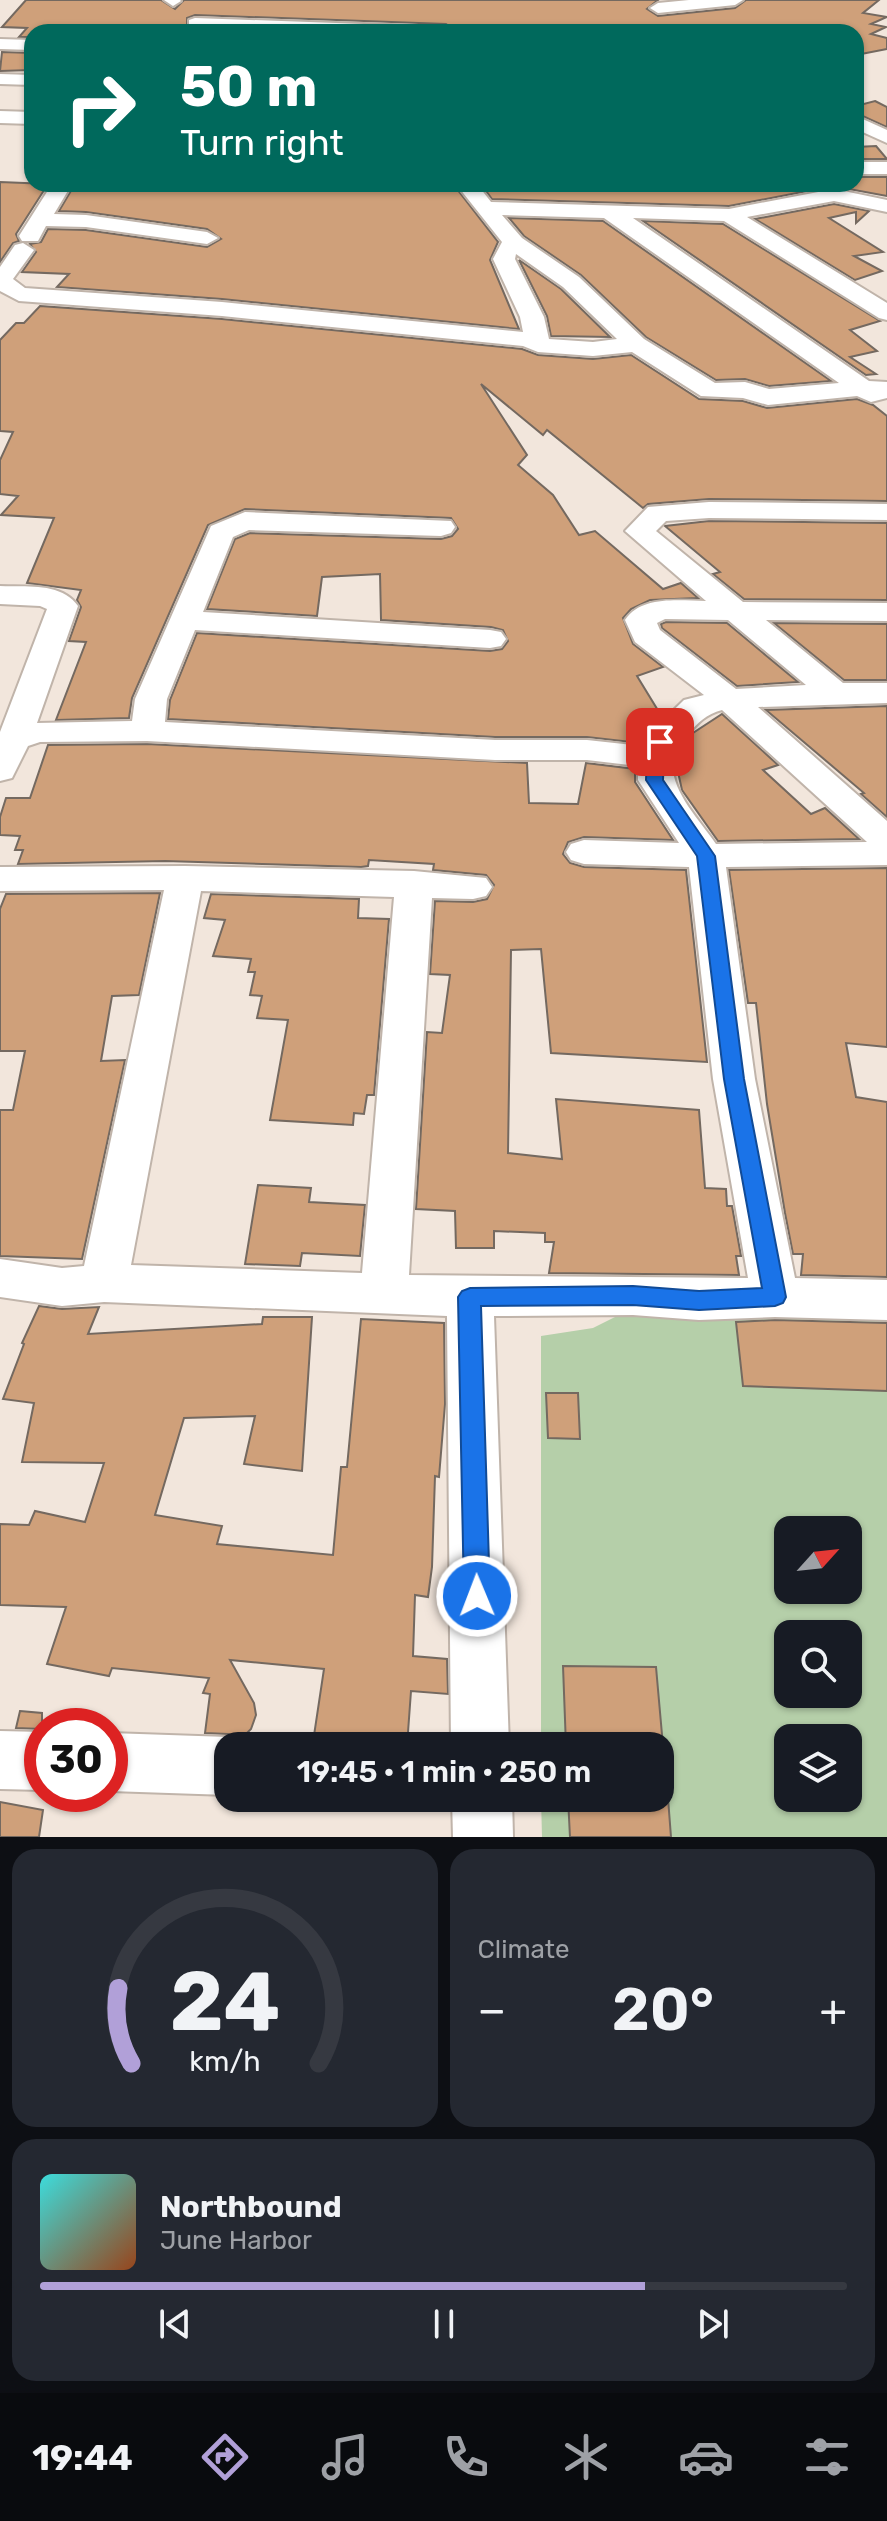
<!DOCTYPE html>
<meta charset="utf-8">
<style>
:root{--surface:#171b24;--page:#242831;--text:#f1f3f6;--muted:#9ea1a6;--line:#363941;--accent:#b1a0d8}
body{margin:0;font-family:Rubik,sans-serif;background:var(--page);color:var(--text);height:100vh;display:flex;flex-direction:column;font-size:30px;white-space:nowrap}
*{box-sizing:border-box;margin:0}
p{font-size:26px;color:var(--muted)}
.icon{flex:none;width:44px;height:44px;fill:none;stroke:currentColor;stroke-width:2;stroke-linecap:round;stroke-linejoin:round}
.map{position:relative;height:1837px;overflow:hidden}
.side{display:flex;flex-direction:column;gap:12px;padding:12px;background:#0d0f14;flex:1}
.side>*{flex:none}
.top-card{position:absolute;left:24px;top:24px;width:840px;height:168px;border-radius:24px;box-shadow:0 2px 6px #0004;background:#00695c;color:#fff;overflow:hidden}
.needle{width:52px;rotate:63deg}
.fabs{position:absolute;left:774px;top:1516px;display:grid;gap:16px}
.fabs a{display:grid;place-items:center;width:88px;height:88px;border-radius:16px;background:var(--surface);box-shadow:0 2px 6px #0004;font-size:40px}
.speed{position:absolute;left:24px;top:1708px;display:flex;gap:16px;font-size:40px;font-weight:700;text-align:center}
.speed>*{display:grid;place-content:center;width:104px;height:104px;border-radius:50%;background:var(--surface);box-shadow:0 2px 6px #0004;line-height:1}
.speed .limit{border:12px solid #d22;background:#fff;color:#111}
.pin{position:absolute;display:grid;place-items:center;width:68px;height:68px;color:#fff;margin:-34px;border-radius:16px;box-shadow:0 4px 12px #0006}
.me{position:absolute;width:88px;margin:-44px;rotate:359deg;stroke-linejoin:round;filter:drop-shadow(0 0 6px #0008)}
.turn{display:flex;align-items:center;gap:28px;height:168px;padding:0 24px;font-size:36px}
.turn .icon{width:104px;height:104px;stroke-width:2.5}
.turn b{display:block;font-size:56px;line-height:68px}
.big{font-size:60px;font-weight:600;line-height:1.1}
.side .card{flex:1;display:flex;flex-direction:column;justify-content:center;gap:12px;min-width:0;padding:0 28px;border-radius:24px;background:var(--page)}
.side .dial{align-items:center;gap:0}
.dial svg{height:208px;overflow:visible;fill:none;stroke:var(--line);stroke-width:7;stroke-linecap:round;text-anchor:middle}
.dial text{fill:var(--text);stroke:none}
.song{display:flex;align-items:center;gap:24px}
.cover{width:96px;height:96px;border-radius:12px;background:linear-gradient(135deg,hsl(180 70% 55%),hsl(20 70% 35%))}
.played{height:8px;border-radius:4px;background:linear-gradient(90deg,var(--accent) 75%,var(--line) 75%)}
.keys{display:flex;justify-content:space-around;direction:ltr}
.heat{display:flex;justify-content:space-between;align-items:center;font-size:44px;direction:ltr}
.side .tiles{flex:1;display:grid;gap:12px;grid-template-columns:1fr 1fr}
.card:last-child{grid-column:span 2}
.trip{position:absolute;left:214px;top:1732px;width:460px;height:80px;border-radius:24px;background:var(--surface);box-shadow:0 2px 6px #0004;font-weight:600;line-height:80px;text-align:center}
.tabs{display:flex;height:128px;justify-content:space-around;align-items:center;background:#090b0e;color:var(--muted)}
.tabs .icon{width:56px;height:56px}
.tabs .selected{color:var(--accent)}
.tabs b{font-size:36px;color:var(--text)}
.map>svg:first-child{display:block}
</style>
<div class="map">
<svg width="887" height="1837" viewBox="0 0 887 1837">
<rect width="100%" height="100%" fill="#f2e6dc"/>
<path fill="#b5cfa9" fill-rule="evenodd" d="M625 1312 887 1319V1837H542L541 1798H660V1746H541V1336L593 1328ZM788 1530H848V1590H788ZM788 1634H848V1694H788ZM788 1738H848V1798H788Z"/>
<g fill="#cfa07a" stroke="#746960" stroke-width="2">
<path d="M26 0H161L175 9 184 0H658L647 9 658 16 735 8 746 0H879L863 13 887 17 871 24 886 27 871 34 887 38V49L856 55V32H457L446 24 195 15 187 18V28L249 32H32V37H19L27 28 2 27Z"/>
<path d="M2 52 32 53V70L0 71Z"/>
<path d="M875 101 887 107V127L856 113V106Z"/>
<path d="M876 146 887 159H856V147Z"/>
<path d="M856 177H887V196L833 186 729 206 492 199 481 184H856Z"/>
<path d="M0 182 48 184 16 234 19 241 13 243 0 262Z"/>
<path d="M75 184 155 187 161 184H349L354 189 453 184 498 242 490 260 519 329 222 299 57 287 69 274 22 272 36 252 30 244 41 242 48 229 86 230 207 247 221 239 207 229 86 212 59 211Z"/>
<path d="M834 204 869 211 856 223V212L829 218 883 252 854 256 882 271 855 280 755 219Z"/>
<path d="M509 218 603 221 831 381 769 386 745 379 716 380 646 337 581 275 524 236Z"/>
<path d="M643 221 723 224 880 321 850 330 877 351 850 357 876 374 866 375Z"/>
<path d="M519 260 561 289 610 337 551 336 547 316Z"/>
<path d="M40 306 222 319 522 349 538 355 593 359 631 355 699 399 743 401 767 408 857 399 873 405 887 416V501L709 499 648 504 643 508 547 430 543 435 481 384 527 455 518 465 553 495 579 535 595 531 663 589 681 583 698 598 650 600 631 609 623 618 633 644 663 667 637 676 662 717 640 743 587 737H495L168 719 170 700 197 633 490 651 502 649 508 641 503 630 491 627 381 620 380 574 322 577 317 616 207 609 235 539 250 533 441 539 452 536 458 529 451 518 245 509 208 525 132 698 129 718 56 720 86 642 69 641 81 607 77 600 81 590 27 583 54 518 1 515 18 496 0 494V460L13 432 0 431V340L16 323H24Z"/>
<path d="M709 521 887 523V600L744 599 713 574 720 572 665 526Z"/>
<path d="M666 622 727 623 798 682 737 686 662 628 661 624Z"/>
<path d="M774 623 887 624V680H844Z"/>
<path d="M887 706V817L861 794 864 793 766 710Z"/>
<path d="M722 714 778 765 763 770 811 814 825 808 859 839 718 841 682 790 676 763 679 750 693 733Z"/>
<path d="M147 744 527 763 529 803 578 804 586 763 635 769V782L673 840 584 837 568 842 563 854 570 863 584 867 686 870 707 1062 551 1053 541 949 511 950 508 1153 562 1159 556 1099 699 1110 705 1188 726 1189 727 1206H732L741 1256H736L739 1275 549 1273 554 1242H545V1233L494 1231V1248H456L455 1211 416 1209 427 1032 442 1033 450 975 430 974 435 901 473 902 487 899 494 885 486 875 433 870 434 864 369 860 368 866 361 867 165 861 18 864 23 850H15L20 836 0 835V817L6 798H30L48 745Z"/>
<path d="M887 868V1047L846 1043 856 1097 887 1102V1277L801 1275 803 1254H793L785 1213 767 1104 756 1003H748L729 870Z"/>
<path d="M160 893 139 995 112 996 101 1061 125 1060 82 1259 0 1256V1110H13L25 1051H0V909L6 894Z"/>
<path d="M211 894 359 899 358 918 389 919 374 1095H367L364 1114 354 1113 353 1125 270 1120 288 1020 257 1018 262 996 250 995 255 972H248L251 959 213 956 225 920 204 918Z"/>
<path d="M258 1185 311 1188 309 1202 365 1205 360 1256 302 1253 300 1266 245 1264Z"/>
<path d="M39 1306 62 1309 99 1307 88 1334 262 1324 263 1317H312L302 1471 244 1464 255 1416 184 1418 155 1515 222 1526 217 1544 333 1555 341 1467H347L361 1319 444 1323 445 1404 439 1477 435 1476 432 1567 428 1597 415 1595 413 1656 447 1659 448 1694 411 1691 407 1746H351L313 1742 324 1669 230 1660 254 1703 256 1715 251 1729 241 1739 228 1734 205 1733 210 1694 203 1693 209 1678 112 1668 109 1676 47 1664 66 1607 0 1605V1524L29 1525 35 1511 85 1522 104 1463 22 1462 34 1403 3 1399 24 1344 22 1343Z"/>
<path d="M775 1320 887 1323V1391L743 1386 736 1322Z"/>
<path d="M546 1393H578L580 1439 548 1438Z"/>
<path d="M563 1666 656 1667 663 1746H566Z"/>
<path d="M20 1711 42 1713V1729L16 1728Z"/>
<path d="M568 1798H668L671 1837H570Z"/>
<path d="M0 1802 43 1810 39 1837H0Z"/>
</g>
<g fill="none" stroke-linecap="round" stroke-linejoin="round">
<defs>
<g id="minor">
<path d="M164 0H180L181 1 173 6Z"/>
<path d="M689 0H743L735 5 658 13 650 8 658 3Z"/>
<path d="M195 18 446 27 454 32H309L189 26V20Z"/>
<path d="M0 39 32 40V50L0 49Z"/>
<path d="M0 74 32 75V85L0 84Z"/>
<path d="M0 111 32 112V124L0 123Z"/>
<path d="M856 116 887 130V143L856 129Z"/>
<rect x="856" y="162" width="31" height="12"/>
<path d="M52 184H72L54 214 86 215 207 232 218 238 207 244 86 227 46 226 38 241H22L19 236Z"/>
<path d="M456 184H477L491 202 729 209 834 189 887 200V212L834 201 747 217 887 303V320L879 318 724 221 633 218 869 381 887 382V398L871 402 857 396 768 405 743 398 701 396 632 352 593 356 538 352 523 346 222 316 19 301 0 291V267L15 245 23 243 34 250 13 279 25 288 222 302 523 332 520 317 493 259 502 242ZM502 215 604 218 839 383 769 389 745 382 715 383 644 339 579 277 522 238ZM516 254 563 287 617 339 593 342 549 339 544 317 515 259Z"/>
<path d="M709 502 887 504V520L709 518 666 521 656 531 743 602 887 603V621L766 620 843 683H887V703L758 707 887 821V865L726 867 755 1079 795 1278 887 1280V1320L775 1317 699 1320 633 1315 494 1316 509 1746H451L447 1316 104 1302 62 1306 0 1297V1259L62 1268 84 1266 164 890 0 891V867L185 866 414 871 486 878 492 887 486 896 473 899 432 898 409 1275 748 1278 713 1079 689 867 584 864 571 860 566 852 571 844 584 840 679 843 638 780V766L587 760H495L147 741 40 742 28 746 12 778 0 781V732L47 609 40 606 0 604V586C25 587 62 582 78 606L37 723 132 721 135 699 211 526 245 512 451 521 455 527 451 533 441 536 249 530 233 537 203 612 490 630 501 632 506 639 501 646 490 648 195 630 167 699 165 722 495 740H587L642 746 648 735 684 700 704 695 635 642 625 620C642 595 679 601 706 601L625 531 648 507ZM665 619 728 620 806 685 736 689 660 630 657 623ZM722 710 867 842 716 844C694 812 650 771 687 735 698 723 706 714 722 710ZM201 891 394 897 362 1273 131 1265Z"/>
<path d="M0 1731 42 1732V1790L0 1789Z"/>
<path d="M110 1733 228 1737 249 1746H228V1795L110 1791Z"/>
<path d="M452 1798H512L513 1837H453Z"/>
</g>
</defs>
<use href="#minor" stroke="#c0b4aa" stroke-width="4"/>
<use href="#minor" fill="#fff" fill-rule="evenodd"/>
</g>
<path fill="#1a73e8" stroke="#114b97" stroke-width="2" d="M660 737 668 742 664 756 663 780 715 856 744 1079 786 1297 783 1303 775 1306 699 1310 633 1305 481 1306 490 1596 486 1605 477 1609 468 1605 464 1596 458 1297 462 1291 470 1288 633 1286 699 1291 762 1288 724 1079 697 856 646 780 647 756 652 742Z"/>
</svg>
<div class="fabs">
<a><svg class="needle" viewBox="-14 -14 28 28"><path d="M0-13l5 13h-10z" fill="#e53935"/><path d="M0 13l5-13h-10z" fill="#9ea1a6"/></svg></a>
<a><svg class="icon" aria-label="search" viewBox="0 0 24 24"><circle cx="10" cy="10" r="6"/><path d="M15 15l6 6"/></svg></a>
<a><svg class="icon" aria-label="layers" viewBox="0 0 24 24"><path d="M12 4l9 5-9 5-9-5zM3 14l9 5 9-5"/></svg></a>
</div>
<div class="speed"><div class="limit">30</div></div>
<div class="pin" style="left:660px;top:742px;background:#d93025"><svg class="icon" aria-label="arrive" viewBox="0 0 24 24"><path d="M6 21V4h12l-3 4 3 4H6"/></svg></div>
<svg class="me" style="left:477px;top:1596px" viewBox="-20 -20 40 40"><circle r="17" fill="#1a73e8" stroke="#fff" stroke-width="3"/><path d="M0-11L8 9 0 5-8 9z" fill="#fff"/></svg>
<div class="trip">19:45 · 1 min · 250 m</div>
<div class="top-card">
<div class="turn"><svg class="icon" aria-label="right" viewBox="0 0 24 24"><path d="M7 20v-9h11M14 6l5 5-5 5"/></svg><div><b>50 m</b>Turn right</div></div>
</div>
</div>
<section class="side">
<div class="tiles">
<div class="card dial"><svg viewBox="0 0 100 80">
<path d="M14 69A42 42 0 1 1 86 69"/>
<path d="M14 69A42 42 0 0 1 9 40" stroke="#b1a0d8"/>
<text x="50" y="56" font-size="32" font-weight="700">24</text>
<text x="50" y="72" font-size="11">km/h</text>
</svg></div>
<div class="card"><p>Climate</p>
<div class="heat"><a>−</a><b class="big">20°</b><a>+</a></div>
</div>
<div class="card">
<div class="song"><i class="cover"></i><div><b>Northbound</b><p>June Harbor</p></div></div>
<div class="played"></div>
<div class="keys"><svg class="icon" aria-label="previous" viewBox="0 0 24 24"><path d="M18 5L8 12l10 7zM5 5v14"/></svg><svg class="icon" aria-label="pause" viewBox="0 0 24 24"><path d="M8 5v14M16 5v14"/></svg><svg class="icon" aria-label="next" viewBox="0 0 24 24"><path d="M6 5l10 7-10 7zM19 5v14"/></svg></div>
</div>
</div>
</section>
<nav class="tabs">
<b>19:44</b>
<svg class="icon selected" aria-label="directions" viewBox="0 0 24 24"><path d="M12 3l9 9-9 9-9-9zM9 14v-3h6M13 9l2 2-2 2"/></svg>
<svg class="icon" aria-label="music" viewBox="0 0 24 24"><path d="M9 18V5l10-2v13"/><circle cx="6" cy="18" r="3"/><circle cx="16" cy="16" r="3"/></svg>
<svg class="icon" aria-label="phone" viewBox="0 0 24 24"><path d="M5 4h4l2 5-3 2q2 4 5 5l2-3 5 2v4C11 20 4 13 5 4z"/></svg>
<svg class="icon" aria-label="climate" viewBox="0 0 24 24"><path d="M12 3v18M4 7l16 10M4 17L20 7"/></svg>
<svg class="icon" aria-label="car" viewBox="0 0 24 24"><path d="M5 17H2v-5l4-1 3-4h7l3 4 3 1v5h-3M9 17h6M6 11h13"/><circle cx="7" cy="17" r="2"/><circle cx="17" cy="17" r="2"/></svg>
<svg class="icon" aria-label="filters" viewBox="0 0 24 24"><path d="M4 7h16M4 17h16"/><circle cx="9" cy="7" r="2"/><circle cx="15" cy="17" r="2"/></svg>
</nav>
